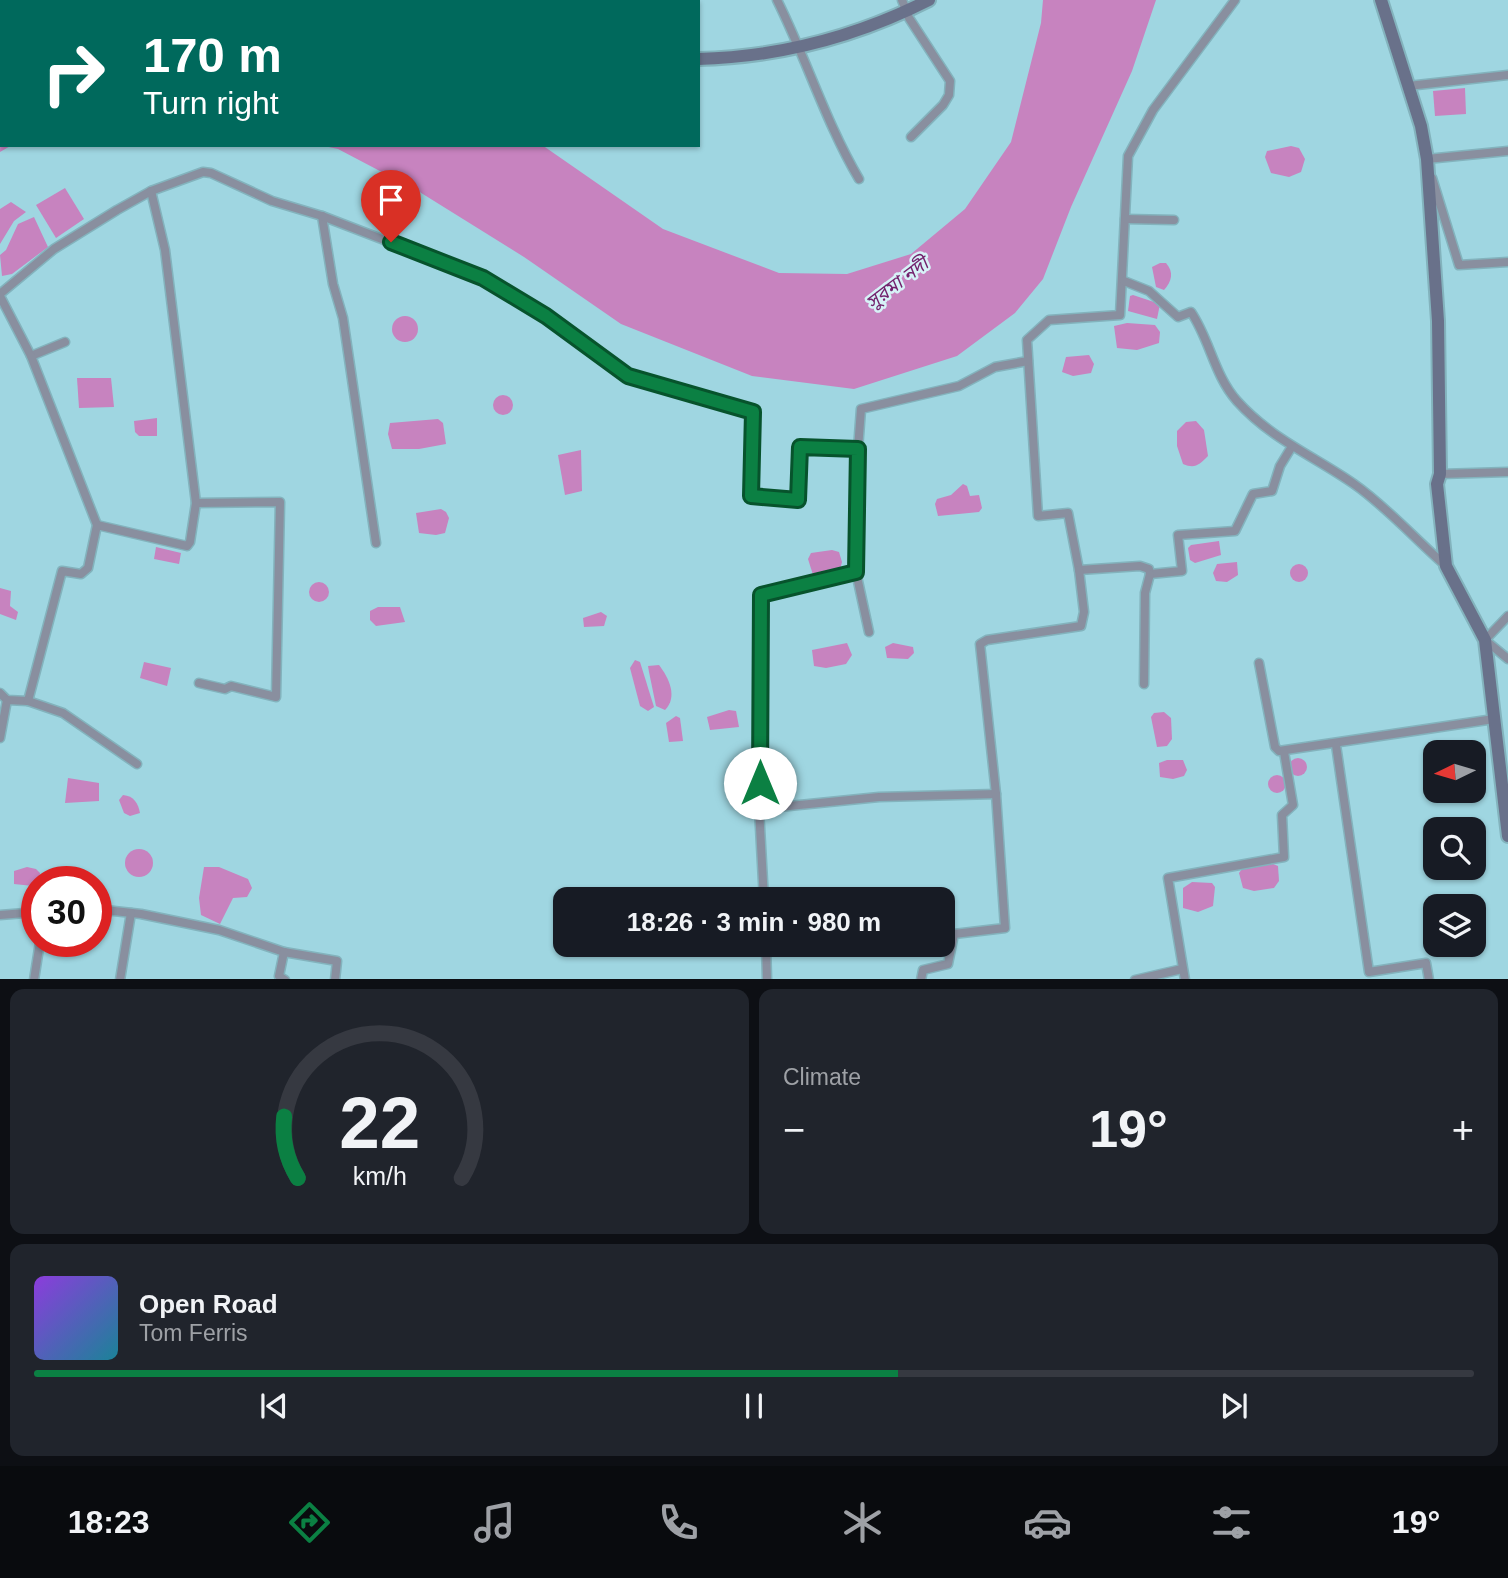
<!DOCTYPE html>
<meta charset="utf-8">
<style>
:root{--surface:#171b24;--page:#20242c;--text:#f1f3f6;--muted:#9ea1a6;--line:#363941;--accent:#0b8043}
body{margin:0;font-family:Helvetica,"Noto Sans Bengali",sans-serif;background:var(--page);color:var(--text);height:100vh;display:flex;flex-direction:column;font-size:26px;white-space:nowrap}
*{box-sizing:border-box;margin:0}
p{font-size:23px;color:var(--muted)}
.icon{flex:none;width:38px;height:38px;fill:none;stroke:currentColor;stroke-width:2;stroke-linecap:round;stroke-linejoin:round}
.map{position:relative;height:979px;overflow:hidden}
.panel{display:flex;flex-direction:column;gap:10px;padding:10px;background:#0d0f14;flex:1}
.panel>*{flex:none}
.guide{position:absolute;left:0px;top:0px;width:700px;height:147px;box-shadow:0 2px 5px #0004;background:#00695c;color:#fff;overflow:hidden}
.needle{width:46px;rotate:265deg}
.fabs{position:absolute;left:1423px;top:740px;display:grid;gap:14px}
.fabs a{display:grid;place-items:center;width:63px;height:63px;border-radius:14px;background:var(--surface);box-shadow:0 2px 5px #0004;font-size:35px}
.speed{position:absolute;left:21px;top:866px;display:flex;gap:14px;font-size:35px;font-weight:700;text-align:center}
.speed>*{display:grid;place-content:center;width:91px;height:91px;border-radius:50%;background:var(--surface);box-shadow:0 2px 5px #0004;line-height:1}
.speed .limit{border:10px solid #d22;background:#fff;color:#111}
.pin{position:absolute;display:grid;place-items:center;width:60px;height:60px;color:#fff;margin:-72px -30px;border-radius:50% 50% 50% 0;rotate:-45deg;box-shadow:0 0 7px #0007}
.pin .icon{rotate:45deg}
.me{position:absolute;width:77px;margin:-38px;rotate:0deg;stroke-linejoin:round;filter:drop-shadow(0 0 5px #0008)}
.turn{display:flex;align-items:center;gap:24px;height:147px;padding:0 28px;font-size:32px}
.turn .icon{width:91px;height:91px;stroke-width:2.5}
.turn b{display:block;font-size:49px;line-height:60px}
.big{font-size:52px;font-weight:700;line-height:1.1}
.panel .card{flex:1;display:flex;flex-direction:column;justify-content:center;gap:10px;min-width:0;padding:0 24px;border-radius:14px;background:var(--page)}
.panel .dial{align-items:center;gap:0}
.dial svg{height:182px;overflow:visible;fill:none;stroke:var(--line);stroke-width:7;stroke-linecap:round;text-anchor:middle}
.dial text{fill:var(--text);stroke:none}
.song{display:flex;align-items:center;gap:21px}
.cover{width:84px;height:84px;border-radius:10px;background:linear-gradient(135deg,hsl(270 70% 55%),hsl(190 70% 35%))}
.played{height:7px;border-radius:4px;background:linear-gradient(90deg,var(--accent) 60%,var(--line) 60%)}
.keys{display:flex;justify-content:space-around;direction:ltr}
.heat{display:flex;justify-content:space-between;align-items:center;font-size:38px;direction:ltr}
.panel .tiles{flex:1;display:grid;gap:10px;grid-template-columns:1fr 1fr}
.card:last-child{grid-column:span 2}
.trip{position:absolute;left:553px;top:887px;width:402px;height:70px;border-radius:14px;background:var(--surface);box-shadow:0 2px 5px #0004;font-weight:700;line-height:70px;text-align:center}
.tabs{display:flex;height:112px;justify-content:space-around;align-items:center;background:#090b0e;color:var(--muted)}
.tabs .icon{width:49px;height:49px}
.tabs .selected{color:var(--accent)}
.tabs b{font-size:32px;color:var(--text)}
.map>svg:first-child{display:block}
</style>
<div class="map">
<svg width="1508" height="980" viewBox="0 0 1508 980">
<rect width="100%" height="100%" fill="#9fd6e1"/>
<g fill="#c783bf">
<path d="M1043 0H1156L1132 71 1071 207 1043 279 1015 313 957 356 854 389 752 376 621 324 524 257 418 191 338 149 319 145H542L663 229 779 273 847 274 911 254 965 209 1011 142 1041 23Z"/>
<path d="M2 38V145H12L0 152Z"/>
<path d="M1465 88 1466 114 1435 116 1433 91Z"/>
<path d="M1291 146 1299 148 1305 159 1301 172 1289 177 1271 173 1265 157 1267 151Z"/>
<path d="M65 188 84 219 56 238 36 205Z"/>
<path d="M11 202 26 212 14 221 0 244V209Z"/>
<path d="M34 217 48 247 12 274 2 276 0 255 6 250 18 224Z"/>
<path d="M1160 263H1166C1174 272 1172 281 1164 290L1156 287 1152 267Z"/>
<path d="M1133 295 1160 304 1157 319 1128 311 1130 296Z"/>
<circle cx="405" cy="329" r="13"/>
<path d="M1127 323 1155 325 1160 332 1159 343 1137 350 1117 348 1114 326Z"/>
<path d="M1089 355 1094 364 1091 373 1073 376 1062 372 1066 357Z"/>
<path d="M77 378H111L114 407 79 408Z"/>
<circle cx="503" cy="405" r="10"/>
<path d="M157 418V436H139L135 432 134 421Z"/>
<path d="M438 419 443 423 446 444 419 449H392L388 434 390 423Z"/>
<path d="M1196 421 1204 430 1208 456C1199 465 1195 469 1183 464L1177 446V431L1186 422Z"/>
<path d="M581 450 582 491 565 495 558 455Z"/>
<path d="M963 484 967 486 970 496 979 495 982 508 979 512 938 516 935 504 937 499 951 495Z"/>
<path d="M441 509 446 512 449 518 445 533 436 535 419 533 416 513Z"/>
<path d="M1219 541 1221 555 1195 563 1190 560 1188 548 1191 545Z"/>
<path d="M156 547 181 553 179 564 154 559Z"/>
<path d="M832 550 839 552 842 562 839 573 814 578 808 559 811 553Z"/>
<path d="M1237 562 1238 575 1227 582 1216 581 1213 573 1217 564Z"/>
<circle cx="1299" cy="573" r="9"/>
<circle cx="319" cy="592" r="10"/>
<path d="M0 588 11 591 10 606 18 612 16 620 0 614Z"/>
<path d="M400 607 405 622 376 626 370 620V611L378 607Z"/>
<path d="M601 612 607 616 604 626 584 627 583 618Z"/>
<path d="M847 643 852 655 846 664 826 668 814 666 812 650Z"/>
<path d="M893 643 913 647 914 653 908 659 887 658 885 647Z"/>
<path d="M635 660 640 662 654 707 648 711 640 706 630 668Z"/>
<path d="M144 662 171 668 167 686 140 678Z"/>
<path d="M659 665C669 678 678 697 665 710L656 706 649 672 648 666Z"/>
<path d="M729 710 736 711 739 727 710 730 707 717Z"/>
<path d="M1164 712 1171 718 1172 739 1167 746 1157 747 1151 717 1154 713Z"/>
<path d="M676 716 680 718 683 741 669 742 666 723Z"/>
<circle cx="1298" cy="767" r="9"/>
<path d="M1167 760H1183L1187 770 1184 776 1173 779 1160 777 1159 763Z"/>
<circle cx="1277" cy="784" r="9"/>
<path d="M68 778 99 783V801L65 803Z"/>
<path d="M123 795C134 796 138 803 140 813L130 816 124 813 119 800Z"/>
<circle cx="139" cy="863" r="14"/>
<path d="M1273 864 1278 866 1279 881 1274 888 1254 891 1243 888 1239 873 1242 869Z"/>
<path d="M27 867 36 869 40 873 39 881 33 886 14 884V871Z"/>
<path d="M204 867H219L248 879 252 888 247 897 233 898 220 924 201 915 199 898Z"/>
<path d="M1192 882 1212 883 1215 887 1213 906 1198 912 1183 908V888Z"/>
</g>
<g fill="none" stroke-linecap="round" stroke-linejoin="round">
<defs>
<g id="street">
<path d="M613 0V2"/>
<path d="M680 0V2"/>
<path d="M777 0C806 58 826 123 859 179"/>
<path d="M902 0 909 18 950 81 949 95 943 105 911 137"/>
<path d="M1235 0 1153 110 1128 156 1120 315 1049 320 1027 340 1038 516 1068 513 1079 570 1140 566 1149 569 1150 574 1182 571 1178 535 1235 531 1253 494 1272 491 1280 466 1291 448"/>
<path d="M1408 86 1508 75"/>
<path d="M1427 162V159L1508 151"/>
<path d="M1432 178 1459 265 1508 262"/>
<path d="M322 216 333 284 343 318 376 543"/>
<path d="M1125 219 1174 220"/>
<path d="M1124 281 1149 291 1178 317 1191 312C1210 340 1214 375 1237 401 1271 439 1314 456 1354 484 1387 507 1416 540 1446 566"/>
<path d="M0 294 54 249 117 210 151 191 203 172 211 173 272 201 322 216 483 278 546 316 628 376 753 412 752 496 798 500 800 447 858 449 861 409 959 386 995 367 1028 361"/>
<path d="M0 296 31 356 65 342"/>
<path d="M858 449 856 572 869 632"/>
<path d="M1440 474 1508 472"/>
<path d="M196 503 280 502 276 697 231 686 225 689 199 683"/>
<path d="M97 525 187 546 190 542 196 503 165 250 151 191"/>
<path d="M1508 616 1485 640 1508 659"/>
<path d="M1259 663 1275 747 1279 751 1494 719"/>
<path d="M1144 684 1145 593 1150 574"/>
<path d="M0 693 7 700 28 701 62 571 81 574 88 568 97 525 31 356"/>
<path d="M28 701 63 713 137 764"/>
<path d="M0 738 7 700"/>
<path d="M1336 745 1369 972 1426 963 1429 980"/>
<path d="M759 809 761 595 856 572"/>
<path d="M764 900 759 809 879 797 996 794"/>
<path d="M96 909 141 914 219 930 284 952 337 961 335 980"/>
<path d="M0 915 37 912"/>
<path d="M766 945 767 980"/>
<path d="M284 952 279 976 285 980"/>
<path d="M34 980 40 942"/>
<path d="M120 980 131 913"/>
<path d="M921 980 923 970 948 964 954 934 1005 928 996 794 980 644 987 640 1081 626 1084 612 1079 570"/>
<path d="M1135 980 1182 969"/>
<path d="M1185 980 1168 878 1284 857 1282 815 1293 805 1284 752"/>
</g>
<g id="secondary">
<path d="M481 0 485 2"/>
<path d="M1381 0 1421 126 1427 159 1438 321 1440 474 1437 484 1446 566 1485 640 1508 836"/>
<path d="M698 59C780 57 856 37 929 0"/>
</g>
</defs>
<use href="#street" stroke="#83b3bd" stroke-width="11"/>
<use href="#secondary" stroke="#83b3bd" stroke-width="16"/>
<use href="#street" stroke="#898f9f" stroke-width="8"/>
<use href="#secondary" stroke="#69718a" stroke-width="12"/>
</g>
<g fill="none" stroke-linecap="round" stroke-linejoin="round">
<defs>
<path id="route" d="M391 242 483 278 546 316 628 376 753 412 751 496 798 500 800 447 858 449 856 572 761 595 760 783"/>
</defs>
<use href="#route" stroke="#07532c" stroke-width="18"/>
<use href="#route" stroke="#0b8043" stroke-width="12"/>
</g>
<g text-anchor="middle" dominant-baseline="central" stroke-width="5" stroke-linejoin="round" paint-order="stroke">
<g font-size="19" font-style="italic" fill="#73216c" stroke="#d7f2f7">
<text transform="translate(897 283) rotate(-37)">সুরমা নদী</text>
</g>
</g>
</svg>
<div class="fabs">
<a><svg class="needle" viewBox="-14 -14 28 28"><path d="M0-13l5 13h-10z" fill="#e53935"/><path d="M0 13l5-13h-10z" fill="#9ea1a6"/></svg></a>
<a><svg class="icon" aria-label="search" viewBox="0 0 24 24"><circle cx="10" cy="10" r="6"/><path d="M15 15l6 6"/></svg></a>
<a><svg class="icon" aria-label="layers" viewBox="0 0 24 24"><path d="M12 4l9 5-9 5-9-5zM3 14l9 5 9-5"/></svg></a>
</div>
<div class="speed"><div class="limit">30</div></div>
<div class="pin" style="left:391px;top:242px;background:#d93025"><svg class="icon" aria-label="arrive" viewBox="0 0 24 24"><path d="M6 21V4h12l-3 4 3 4H6"/></svg></div>
<svg class="me" style="left:760px;top:783px" viewBox="-20 -20 40 40"><circle r="19" fill="#fff"/><path d="M0-13L10 11 0 6-10 11z" fill="#0b8043"/></svg>
<div class="trip">18:26 · 3 min · 980 m</div>
<div class="guide">
<div class="turn"><svg class="icon" aria-label="right" viewBox="0 0 24 24"><path d="M7 20v-9h11M14 6l5 5-5 5"/></svg><div><b>170 m</b>Turn right</div></div>
</div>
</div>
<section class="panel">
<div class="tiles">
<div class="card dial"><svg viewBox="0 0 100 80">
<path d="M14 69A42 42 0 1 1 86 69"/>
<path d="M14 69A42 42 0 0 1 8 42" stroke="#0b8043"/>
<text x="50" y="56" font-size="32" font-weight="700">22</text>
<text x="50" y="72" font-size="11">km/h</text>
</svg></div>
<div class="card"><p>Climate</p>
<div class="heat"><a>−</a><b class="big">19°</b><a>+</a></div>
</div>
<div class="card">
<div class="song"><i class="cover"></i><div><b>Open Road</b><p>Tom Ferris</p></div></div>
<div class="played"></div>
<div class="keys"><svg class="icon" aria-label="previous" viewBox="0 0 24 24"><path d="M18 5L8 12l10 7zM5 5v14"/></svg><svg class="icon" aria-label="pause" viewBox="0 0 24 24"><path d="M8 5v14M16 5v14"/></svg><svg class="icon" aria-label="next" viewBox="0 0 24 24"><path d="M6 5l10 7-10 7zM19 5v14"/></svg></div>
</div>
</div>
</section>
<nav class="tabs">
<b>18:23</b>
<svg class="icon selected" aria-label="directions" viewBox="0 0 24 24"><path d="M12 3l9 9-9 9-9-9zM9 14v-3h6M13 9l2 2-2 2"/></svg>
<svg class="icon" aria-label="music" viewBox="0 0 24 24"><path d="M9 18V5l10-2v13"/><circle cx="6" cy="18" r="3"/><circle cx="16" cy="16" r="3"/></svg>
<svg class="icon" aria-label="phone" viewBox="0 0 24 24"><path d="M5 4h4l2 5-3 2q2 4 5 5l2-3 5 2v4C11 20 4 13 5 4z"/></svg>
<svg class="icon" aria-label="climate" viewBox="0 0 24 24"><path d="M12 3v18M4 7l16 10M4 17L20 7"/></svg>
<svg class="icon" aria-label="car" viewBox="0 0 24 24"><path d="M5 17H2v-5l4-1 3-4h7l3 4 3 1v5h-3M9 17h6M6 11h13"/><circle cx="7" cy="17" r="2"/><circle cx="17" cy="17" r="2"/></svg>
<svg class="icon" aria-label="filters" viewBox="0 0 24 24"><path d="M4 7h16M4 17h16"/><circle cx="9" cy="7" r="2"/><circle cx="15" cy="17" r="2"/></svg>
<b>19°</b>
</nav>
